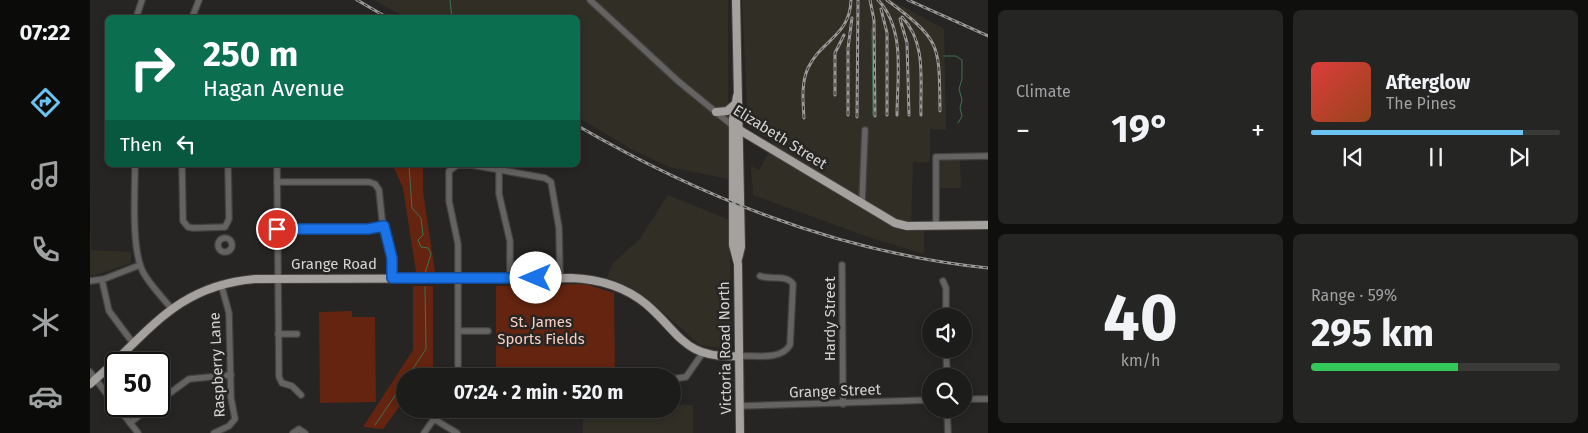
<!DOCTYPE html>
<meta charset="utf-8">
<style>
:root{--surface:#1c1c1a;--page:#252523;--text:#f1f3f6;--muted:#a0a1a2;--line:#3a3a39;--accent:#6bc3f2}
body{margin:0;font-family:"Fira Sans",sans-serif;background:var(--page);color:var(--text);height:100vh;display:flex;flex-direction:column;font-size:19px;white-space:nowrap}
*{box-sizing:border-box;margin:0}
p{font-size:16px;color:var(--muted)}
.icon{flex:none;width:28px;height:28px;fill:none;stroke:currentColor;stroke-width:2;stroke-linecap:round;stroke-linejoin:round}
.map{position:relative;flex:1;overflow:hidden}
.drawer{display:flex;flex-direction:column;gap:10px;padding:10px;background:#0f0f0e;width:600px}
.drawer>*{flex:none}
.banner{position:absolute;left:15px;top:15px;width:475px;height:152px;border-radius:8px;box-shadow:0 2px 8px #0003,0 0 0 1px var(--line);background:#0b6e4f;color:#fff;overflow:hidden}
.controls{position:absolute;left:832px;top:308px;display:grid;gap:10px}
.controls a{display:grid;place-items:center;width:50px;height:50px;border-radius:50%;background:var(--surface);box-shadow:0 2px 8px #0003,0 0 0 1px var(--line);font-size:25px}
.speed{position:absolute;left:15px;top:352px;display:flex;gap:10px;font-size:25px;font-weight:700;text-align:center}
.speed>*{display:grid;place-content:center;width:65px;height:65px;border-radius:50%;background:var(--surface);box-shadow:0 2px 8px #0003,0 0 0 1px var(--line);line-height:1}
.speed .limit{border:2px solid #111;border-radius:8px;background:#fff;color:#111}
.pin{position:absolute;display:grid;place-items:center;width:42px;height:42px;color:#fff;margin:-21px;border:2px solid #fff;border-radius:50%;box-shadow:0 1px 5px #0007}
.me{position:absolute;width:55px;margin:-28px;rotate:270deg;stroke-linejoin:round;filter:drop-shadow(0 0 4px #0008)}
.turn{display:flex;align-items:center;gap:18px;height:105px;padding:0 15px;font-size:22px}
.turn .icon{width:65px;height:65px;stroke-width:2.5}
.turn b{display:block;font-size:35px;line-height:42px}
.then{display:flex;align-items:center;height:48px;padding:0 15px;background:#0003;gap:10px;font-size:19px}
.big{font-size:38px;font-weight:700;line-height:1.1}
.drawer .widget{flex:1;display:flex;flex-direction:column;justify-content:center;gap:8px;min-width:0;padding:0 18px;border-radius:8px;background:var(--page)}
.drawer .dial{align-items:center;gap:0}
.dial b{font-size:65px;line-height:1}
.song{display:flex;align-items:center;gap:15px}
.cover{width:60px;height:60px;border-radius:8px;background:linear-gradient(135deg,hsl(0 70% 55%),hsl(20 70% 35%))}
.played{height:5px;border-radius:2px;background:linear-gradient(90deg,var(--accent) 85%,var(--line) 85%)}
.keys{display:flex;justify-content:space-around;direction:ltr}
.heat{display:flex;justify-content:space-between;align-items:center;font-size:28px;direction:ltr}
.charge{height:8px;border-radius:4px;background:linear-gradient(90deg,#34c759 59%,var(--line) 0)}
.drawer .tiles{flex:1;display:grid;gap:10px;grid-template-columns:repeat(2,1fr)}
.trip{position:absolute;left:306px;top:368px;width:285px;height:50px;border-radius:25px;background:var(--surface);box-shadow:0 2px 8px #0003,0 0 0 1px var(--line);font-weight:700;line-height:50px;text-align:center}
main{display:flex;flex:1;min-height:0}
.dock{display:flex;flex-direction:column;width:90px;justify-content:space-around;align-items:center;background:#0b0b0a;color:var(--muted)}
.dock .icon{width:35px;height:35px}
.dock .current{color:var(--accent)}
.dock b{font-size:22px;color:var(--text)}
.map>svg:first-child{display:block}
</style>
<main>
<nav class="dock">
<b>07:22</b>
<svg class="icon current" aria-label="directions" viewBox="0 0 24 24"><path d="M12 3l9 9-9 9-9-9zM9 14v-3h6M13 9l2 2-2 2"/></svg>
<svg class="icon" aria-label="music" viewBox="0 0 24 24"><path d="M9 18V5l10-2v13"/><circle cx="6" cy="18" r="3"/><circle cx="16" cy="16" r="3"/></svg>
<svg class="icon" aria-label="phone" viewBox="0 0 24 24"><path d="M5 4h4l2 5-3 2q2 4 5 5l2-3 5 2v4C11 20 4 13 5 4z"/></svg>
<svg class="icon" aria-label="climate" viewBox="0 0 24 24"><path d="M12 3v18M4 7l16 10M4 17L20 7"/></svg>
<svg class="icon" aria-label="car" viewBox="0 0 24 24"><path d="M5 17H2v-5l4-1 3-4h7l3 4 3 1v5h-3M9 17h6M6 11h13"/><circle cx="7" cy="17" r="2"/><circle cx="17" cy="17" r="2"/></svg>
</nav>
<div class="map">
<svg width="898" height="433" viewBox="0 0 898 433">
<rect width="100%" height="100%" fill="#262523"/>
<g fill="#302e25">
<path d="M284 0H638V179L579 167 541 149 488 117V18L315 17Z"/>
<path d="M652 0H801L854 29 856 130 840 129V162H823L821 231H834V254L778 237 663 195 661 166 669 170 684 143 658 127Z"/>
<path d="M849 161H870L871 188H849Z"/>
<path d="M0 176 1 250 41 252V263L6 275H0Z"/>
<path d="M578 195 639 220 642 333 639 349 610 345 558 299 542 288 517 277 523 263 549 240Z"/>
<path d="M583 405H603V433H493V409H582Z"/>
</g>
<g fill="#64240f">
<path d="M305 165H333V191L345 272H326L313 188 304 168Z"/>
<path d="M495 284 524 293 525 376H406V286Z"/>
<path d="M323 286H343V376H315V407H309L293 429 273 427 323 350Z"/>
<path d="M262 311V317H285L286 402 230 403 229 312Z"/>
</g>
<g fill="none" stroke-linecap="round" stroke-linejoin="round">
<g stroke="#407152" stroke-width="1">
<path d="M360 0 362 18"/>
<path d="M782 29 783 115"/>
<path d="M854 56H866L872 60V79L869 89 872 100 870 108 872 116 868 123"/>
<path d="M319 165 322 208 331 218 333 235 328 240 331 247 338 248 341 254 335 273"/>
<path d="M318 376 336 349 335 287"/>
<path d="M285 425 315 381"/>
</g>
<defs>
<g id="minor">
<path d="M500 0 588 81 643 126"/>
<path d="M46 18 52 0"/>
<path d="M102 18 109 0"/>
<path d="M45 165C45 193 41 248 53 272 60 285 72 297 81 308"/>
<path d="M92 165 93 221 98 227 103 228 135 227 139 219 138 165"/>
<path d="M187 165 189 377 192 383 202 386 211 395"/>
<path d="M409 170V194L420 241V278"/>
<path d="M187 182H279L285 184 289 190 292 219 302 258V278"/>
<path d="M772 203 775 130"/>
<path d="M846 226V157L898 156"/>
<path d="M187 229H278L294 227"/>
<circle cx="135" cy="245" r="7"/>
<path d="M752 265 753 404"/>
<path d="M12 280 19 311 43 343"/>
<path d="M0 281 14 279 50 265"/>
<path d="M853 281 856 288V316"/>
<path d="M369 331H398"/>
<path d="M188 334H207"/>
<path d="M856 349 857 376"/>
<path d="M648 356C664 355 691 361 700 345L703 284C697 274 679 280 670 276"/>
<path d="M0 372 26 406"/>
<path d="M368 376V244L359 201V171L367 165H382L455 178 461 182 469 228 470 278"/>
<path d="M582 379 596 377 612 354"/>
<path d="M874 399H898"/>
<path d="M69 401 99 379 141 375"/>
<path d="M27 406 48 433"/>
<path d="M649 406 841 400"/>
<path d="M857 409 858 433"/>
<path d="M344 419 367 433"/>
<path d="M40 423 61 406"/>
<path d="M124 433 139 426 145 419 141 398 139 313 131 284"/>
<path d="M203 433 209 429 215 433"/>
<path d="M334 433 351 409"/>
</g>
<g id="major">
<path d="M646 0 651 247 648 259"/>
<path d="M647 96 643 119V245L648 264 650 433"/>
<path d="M626 112 637 111 644 105"/>
<path d="M643 126 805 223 817 226 898 225"/>
<path d="M0 384C57 336 83 286 165 279L481 278C509 279 534 286 556 304 591 334 594 359 648 356"/>
</g>
</defs>
<use href="#minor" stroke="#42413f" stroke-width="8"/>
<use href="#major" stroke="#42413f" stroke-width="10"/>
<use href="#minor" stroke="#656362" stroke-width="5.5"/>
<use href="#major" stroke="#a4a19f" stroke-width="8"/>
<defs>
<g id="rail">
<path d="M267 0 298 18"/>
<path d="M780 0 784 20 785 116"/>
<path d="M788 0C816 29 807 78 807 115"/>
<path d="M797 0C852 41 849 44 850 111"/>
<path d="M818 0 898 36"/>
<path d="M791 9 797 33V115"/>
<path d="M812 17C837 43 830 81 831 115"/>
<path d="M810 19 817 43 819 115"/>
<path d="M745 95V53L754 35"/>
<path d="M758 115V48L762 18"/>
<path d="M767 117 768 0"/>
<path d="M714 118C713 102 711 83 718 68 731 40 760 36 761 0"/>
<path d="M488 126C614 199 752 253 898 268"/>
</g>
</defs>
<use href="#rail" stroke="#999896" stroke-width="3"/>
<use href="#rail" stroke="#262523" stroke-width="1" stroke-dasharray="4" stroke-linecap="butt"/>
</g>
<g fill="none" stroke-linecap="round" stroke-linejoin="round">
<defs>
<path id="route" d="M187 229H278L294 226 302 258V278H446"/>
</defs>
<use href="#route" stroke="#114b97" stroke-width="12"/>
<use href="#route" stroke="#1a73e8" stroke-width="9"/>
</g>
<g text-anchor="middle" dominant-baseline="central" stroke-width="5" stroke-linejoin="round" paint-order="stroke">
<g font-size="15" fill="#d4d3d1" stroke="#262523">
<text transform="translate(690 137) rotate(32)">Elizabeth Street</text>
<text x="244" y="264">Grange Road</text>
<text transform="translate(740 319) rotate(-90)">Hardy Street</text>
<text transform="translate(635 348) rotate(-91)">Victoria Road North</text>
<text transform="translate(127 365) rotate(-93)">Raspberry Lane</text>
<text transform="translate(745 391) rotate(-2)">Grange Street</text>
</g>
<g font-size="15" fill="#f8cec1" stroke="#262523">
<text x="451" y="322">St. James<tspan x="451" dy="17">Sports Fields</tspan></text>
</g>
</g>
</svg>
<div class="controls">
<a><svg class="icon" aria-label="sound" viewBox="0 0 24 24"><path d="M4 9h4l5-4v14l-5-4H4zM17 9q2 3 0 6"/></svg></a>
<a><svg class="icon" aria-label="search" viewBox="0 0 24 24"><circle cx="10" cy="10" r="6"/><path d="M15 15l6 6"/></svg></a>
</div>
<div class="speed"><div class="limit">50</div></div>
<div class="pin" style="left:187px;top:229px;background:#d93025"><svg class="icon" aria-label="arrive" viewBox="0 0 24 24"><path d="M6 21V4h12l-3 4 3 4H6"/></svg></div>
<svg class="me" style="left:446px;top:278px" viewBox="-20 -20 40 40"><circle r="19" fill="#fff"/><path d="M0-13L10 11 0 6-10 11z" fill="#1a73e8"/></svg>
<div class="trip">07:24 · 2 min · 520 m</div>
<div class="banner">
<div class="turn"><svg class="icon" aria-label="right" viewBox="0 0 24 24"><path d="M7 20v-9h11M14 6l5 5-5 5"/></svg><div><b>250 m</b>Hagan Avenue</div></div>
<div class="then">Then<svg class="icon" aria-label="left" viewBox="0 0 24 24"><path d="M17 20v-9H6M10 6l-5 5 5 5"/></svg></div>
</div>
</div>
<section class="drawer">
<div class="tiles">
<div class="widget"><p>Climate</p>
<div class="heat"><a>−</a><b class="big">19°</b><a>+</a></div>
</div>
<div class="widget">
<div class="song"><i class="cover"></i><div><b>Afterglow</b><p>The Pines</p></div></div>
<div class="played"></div>
<div class="keys"><svg class="icon" aria-label="previous" viewBox="0 0 24 24"><path d="M18 5L8 12l10 7zM5 5v14"/></svg><svg class="icon" aria-label="pause" viewBox="0 0 24 24"><path d="M8 5v14M16 5v14"/></svg><svg class="icon" aria-label="next" viewBox="0 0 24 24"><path d="M6 5l10 7-10 7zM19 5v14"/></svg></div>
</div>
<div class="widget dial"><b>40</b><p>km/h</p></div>
<div class="widget"><p>Range · 59%</p><b class="big">295 km</b><div class="charge"></div></div>
</div>
</section>
</main>
